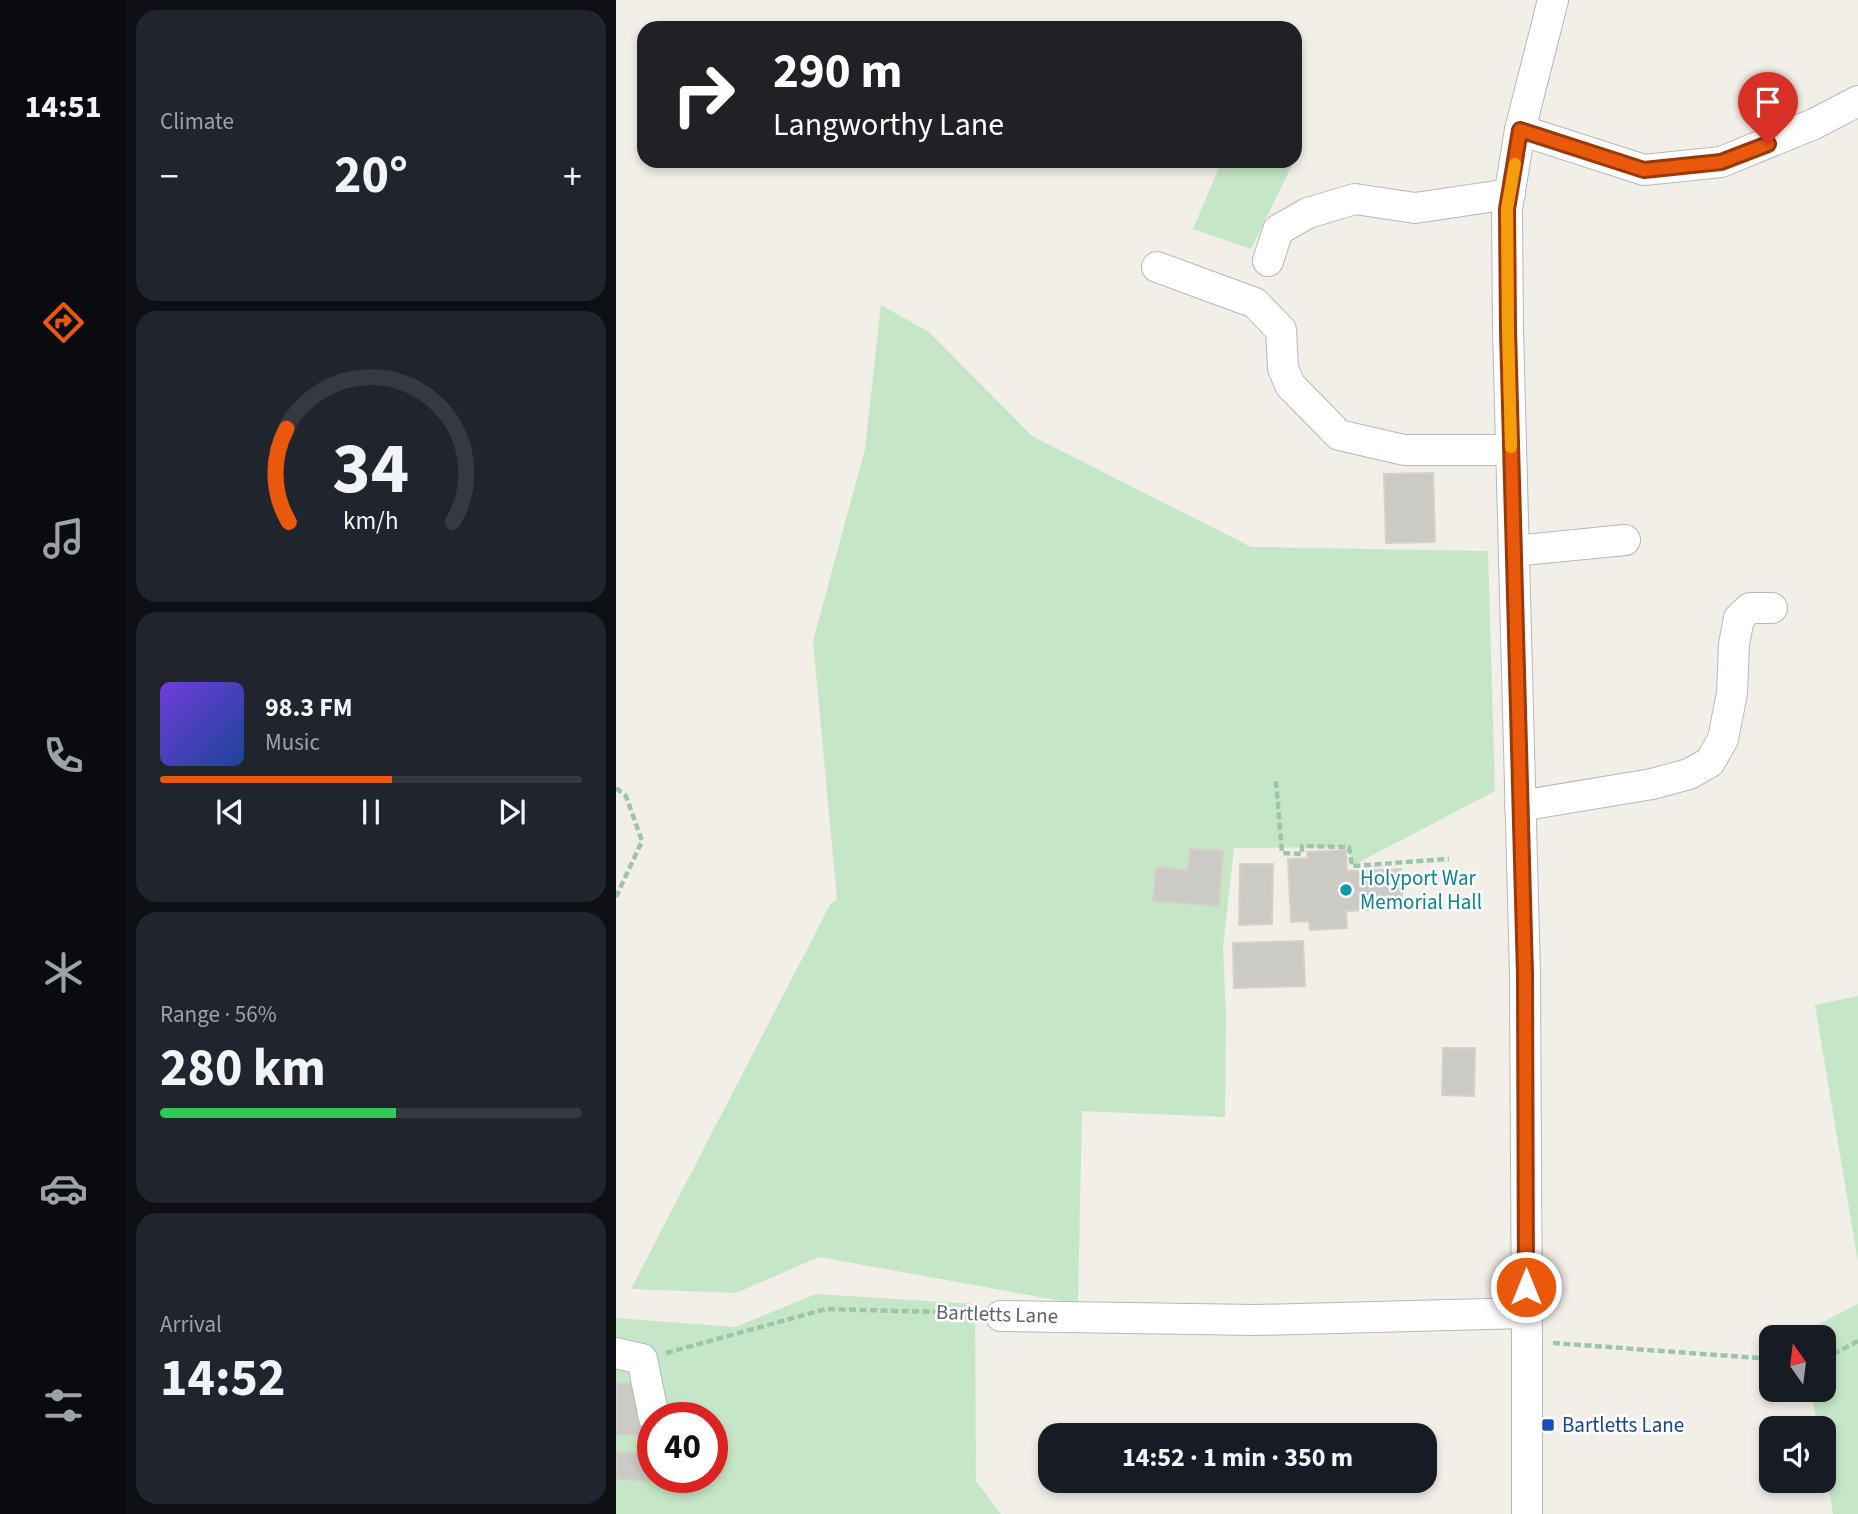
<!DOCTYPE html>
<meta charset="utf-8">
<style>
:root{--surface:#171b24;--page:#20242c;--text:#f1f3f6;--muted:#9ea1a6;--line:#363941;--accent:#ea580c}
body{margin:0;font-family:"Source Sans 3",sans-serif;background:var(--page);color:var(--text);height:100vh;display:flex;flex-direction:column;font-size:26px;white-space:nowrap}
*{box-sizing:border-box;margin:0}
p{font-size:23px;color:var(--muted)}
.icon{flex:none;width:38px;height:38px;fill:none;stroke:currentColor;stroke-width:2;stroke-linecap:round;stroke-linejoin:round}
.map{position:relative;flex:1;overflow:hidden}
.details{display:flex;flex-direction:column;gap:10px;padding:10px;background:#0d0f14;width:490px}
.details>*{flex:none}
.hud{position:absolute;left:21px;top:21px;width:665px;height:147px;border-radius:21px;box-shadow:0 4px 10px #0003;background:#202124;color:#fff;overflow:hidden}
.needle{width:46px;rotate:346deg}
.buttons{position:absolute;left:1143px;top:1325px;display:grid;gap:14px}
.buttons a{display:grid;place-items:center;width:77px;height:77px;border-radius:14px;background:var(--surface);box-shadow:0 4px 10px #0003;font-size:35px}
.speed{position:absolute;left:21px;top:1402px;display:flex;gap:14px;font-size:35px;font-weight:700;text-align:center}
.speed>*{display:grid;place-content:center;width:91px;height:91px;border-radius:50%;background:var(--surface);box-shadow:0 4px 10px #0003;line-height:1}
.speed .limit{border:10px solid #d22;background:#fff;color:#111}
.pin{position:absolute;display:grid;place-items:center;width:60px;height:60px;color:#fff;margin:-72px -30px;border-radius:50% 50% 50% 0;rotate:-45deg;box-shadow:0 0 7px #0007}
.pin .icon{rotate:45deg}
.me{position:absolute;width:77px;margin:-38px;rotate:0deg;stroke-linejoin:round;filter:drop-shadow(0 0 5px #0008)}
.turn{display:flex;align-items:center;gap:24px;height:147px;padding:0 21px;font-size:32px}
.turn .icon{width:91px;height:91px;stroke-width:2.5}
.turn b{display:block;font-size:49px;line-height:60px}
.big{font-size:52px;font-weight:700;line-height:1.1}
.details .card{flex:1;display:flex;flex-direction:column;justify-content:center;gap:10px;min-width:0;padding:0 24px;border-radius:21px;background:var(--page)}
.details .dial{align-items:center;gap:0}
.dial svg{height:182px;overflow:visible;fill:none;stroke:var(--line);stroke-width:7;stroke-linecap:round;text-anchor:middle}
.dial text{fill:var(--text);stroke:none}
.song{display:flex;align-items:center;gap:21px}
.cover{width:84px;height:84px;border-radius:10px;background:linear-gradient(135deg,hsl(260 70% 55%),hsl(220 70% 35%))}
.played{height:7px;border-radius:4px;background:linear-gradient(90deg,var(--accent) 55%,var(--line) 55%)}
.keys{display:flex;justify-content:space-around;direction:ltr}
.heat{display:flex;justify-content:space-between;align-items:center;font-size:38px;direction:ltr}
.charge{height:10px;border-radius:5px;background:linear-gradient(90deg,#34c759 56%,var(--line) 0)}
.trip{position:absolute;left:422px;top:1423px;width:399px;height:70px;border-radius:21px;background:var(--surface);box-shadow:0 4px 10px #0003;font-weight:700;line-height:70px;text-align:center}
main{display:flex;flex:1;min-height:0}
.tabs{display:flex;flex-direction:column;width:126px;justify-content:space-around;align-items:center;background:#090b0e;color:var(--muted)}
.tabs .icon{width:49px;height:49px}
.tabs .active{color:var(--accent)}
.tabs b{font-size:32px;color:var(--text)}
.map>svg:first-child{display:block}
</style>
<main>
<nav class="tabs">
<b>14:51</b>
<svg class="icon active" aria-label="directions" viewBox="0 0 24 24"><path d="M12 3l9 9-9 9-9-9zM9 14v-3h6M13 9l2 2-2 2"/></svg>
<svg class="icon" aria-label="music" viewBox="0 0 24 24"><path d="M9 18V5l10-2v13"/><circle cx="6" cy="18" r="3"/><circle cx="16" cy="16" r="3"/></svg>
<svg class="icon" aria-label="phone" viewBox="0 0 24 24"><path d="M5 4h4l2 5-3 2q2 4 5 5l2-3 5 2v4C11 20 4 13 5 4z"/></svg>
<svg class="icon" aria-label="climate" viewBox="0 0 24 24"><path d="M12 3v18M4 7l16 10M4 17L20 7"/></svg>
<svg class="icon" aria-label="car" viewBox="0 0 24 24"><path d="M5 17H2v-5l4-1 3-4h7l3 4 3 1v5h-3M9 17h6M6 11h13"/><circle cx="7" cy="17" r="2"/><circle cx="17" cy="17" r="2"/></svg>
<svg class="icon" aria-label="filters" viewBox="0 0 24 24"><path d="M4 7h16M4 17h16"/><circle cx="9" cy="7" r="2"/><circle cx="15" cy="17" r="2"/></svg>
</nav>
<section class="details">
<div class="card"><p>Climate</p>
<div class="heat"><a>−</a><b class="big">20°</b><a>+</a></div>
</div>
<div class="card dial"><svg viewBox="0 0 100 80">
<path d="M14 69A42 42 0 1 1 86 69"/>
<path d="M14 69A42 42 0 0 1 13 28" stroke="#ea580c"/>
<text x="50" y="56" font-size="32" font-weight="700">34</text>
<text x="50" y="72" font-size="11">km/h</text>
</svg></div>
<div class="card">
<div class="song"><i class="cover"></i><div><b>98.3 FM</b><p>Music</p></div></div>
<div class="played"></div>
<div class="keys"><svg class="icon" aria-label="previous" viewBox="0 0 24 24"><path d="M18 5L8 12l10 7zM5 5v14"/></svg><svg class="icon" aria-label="pause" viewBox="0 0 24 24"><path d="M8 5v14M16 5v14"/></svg><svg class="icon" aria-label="next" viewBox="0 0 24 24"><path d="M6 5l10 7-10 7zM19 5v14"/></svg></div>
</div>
<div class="card"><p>Range · 56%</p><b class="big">280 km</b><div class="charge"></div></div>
<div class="card"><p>Arrival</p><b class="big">14:52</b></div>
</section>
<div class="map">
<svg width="1242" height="1514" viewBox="0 0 1242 1514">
<rect width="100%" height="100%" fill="#f1efe8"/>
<g fill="#c6e7c7" fill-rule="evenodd">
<path d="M606 161H678L635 249 577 229Z"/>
<path d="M265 305 313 332 416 436 635 547 872 551 879 791 736 866 733 847 618 848 607 947 610 1015 609 1117 466 1111 462 1304 203 1257 120 1293 15 1289 215 903 221 900 197 641 249 449Z"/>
<path d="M1242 996V1262L1199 1005Z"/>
<path d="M200 1294 359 1304 360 1481 385 1514H0V1318L119 1327ZM37 1418H96V1477H37Z"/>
<path d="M1242 1304V1514H1217L1208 1459V1428H1202L1195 1390H1208V1337H1186V1333Z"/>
</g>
<g fill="#cccac5" stroke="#d5d1c6" stroke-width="2">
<path d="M817 473 819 542 770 543 768 474Z"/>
<path d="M574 849 607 851 603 906 537 901 540 867 572 870Z"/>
<path d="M730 850 731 871 785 869 787 908 730 911 731 928 694 930 693 921 675 922 672 859 692 858 691 852Z"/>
<path d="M624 864H657L656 924 623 925Z"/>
<path d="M687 941 689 986 618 988 617 943Z"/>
<path d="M827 1048H859L858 1096 826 1095Z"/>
<path d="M0 1383H26L25 1435H0Z"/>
<path d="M0 1452 36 1454 34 1481 0 1479Z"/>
</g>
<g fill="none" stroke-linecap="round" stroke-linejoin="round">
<defs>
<g id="minor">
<path d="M904 130 1028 170 1105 162 1198 124 1242 101"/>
<path d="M652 261 662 230 692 213 739 199 799 208 894 194"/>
<path d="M541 267 639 303 665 330 667 368 674 385 723 435 788 450H895"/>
<path d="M898 551 1009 540"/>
<path d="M904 806 1036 784 1073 774 1094 762 1107 739 1116 693 1118 644 1123 618 1134 608H1156"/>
<path d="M385 1316 640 1320 911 1313"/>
<path d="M0 1353 26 1359 38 1418"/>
<path d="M911 1514V1342L909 975 892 330 891 209 904 130 937 0"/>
</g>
</defs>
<use href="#minor" stroke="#b5b8bc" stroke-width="32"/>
<g stroke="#9ec5ab" stroke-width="4.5" stroke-dasharray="7 3.5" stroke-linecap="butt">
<path d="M660 781 666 853 686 854V846L733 847 736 866 833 859"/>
<path d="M0 788 10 796 26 841 0 897"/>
<path d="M937 1343 1155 1359"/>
<path d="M50 1353 210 1309 323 1312 361 1318"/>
<path d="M1208 1359 1242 1341"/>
</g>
<use href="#minor" stroke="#fff" stroke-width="30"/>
</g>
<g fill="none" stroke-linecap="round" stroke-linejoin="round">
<defs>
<path id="route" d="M910 1287 909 975 892 330 891 209 904 130 1028 170 1105 162 1152 144"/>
</defs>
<use href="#route" stroke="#983908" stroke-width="18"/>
<use href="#route" stroke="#ea580c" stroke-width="12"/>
<path stroke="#f59e0b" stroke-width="12" d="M895 447 892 330 891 209 899 164"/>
</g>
<circle fill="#0f9aa8" stroke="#fff" stroke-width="2.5" cx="730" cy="890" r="7"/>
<rect fill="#1a4fb4" stroke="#fff" stroke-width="2.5" x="925" y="1418" width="14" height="14" rx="3.5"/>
<g text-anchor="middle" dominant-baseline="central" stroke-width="5" stroke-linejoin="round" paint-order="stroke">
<g font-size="21" fill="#0d838f" stroke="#fff" text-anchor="start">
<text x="744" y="878">Holyport War<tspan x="744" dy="24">Memorial Hall</tspan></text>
</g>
<g font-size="21" fill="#5f6368" stroke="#fff">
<text transform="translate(381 1314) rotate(2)">Bartletts Lane</text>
</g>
<g font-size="21" fill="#164399" stroke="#fff" text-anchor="start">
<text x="946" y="1425">Bartletts Lane</text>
</g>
</g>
</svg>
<div class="buttons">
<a><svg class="needle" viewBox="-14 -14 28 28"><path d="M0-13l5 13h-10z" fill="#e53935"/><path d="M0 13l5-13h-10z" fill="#9ea1a6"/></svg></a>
<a><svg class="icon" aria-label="sound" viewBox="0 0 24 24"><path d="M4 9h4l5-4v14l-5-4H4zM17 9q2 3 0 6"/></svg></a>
</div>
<div class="speed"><div class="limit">40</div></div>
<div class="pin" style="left:1152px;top:144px;background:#d93025"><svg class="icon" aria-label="arrive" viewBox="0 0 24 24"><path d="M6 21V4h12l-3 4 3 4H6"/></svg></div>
<svg class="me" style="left:910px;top:1287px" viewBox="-20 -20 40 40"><circle r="17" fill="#ea580c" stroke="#fff" stroke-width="3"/><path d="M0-11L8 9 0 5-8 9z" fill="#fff"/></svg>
<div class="trip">14:52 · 1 min · 350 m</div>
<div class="hud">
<div class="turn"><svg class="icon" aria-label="right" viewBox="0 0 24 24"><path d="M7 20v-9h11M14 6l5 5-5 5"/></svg><div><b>290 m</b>Langworthy Lane</div></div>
</div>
</div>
</main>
